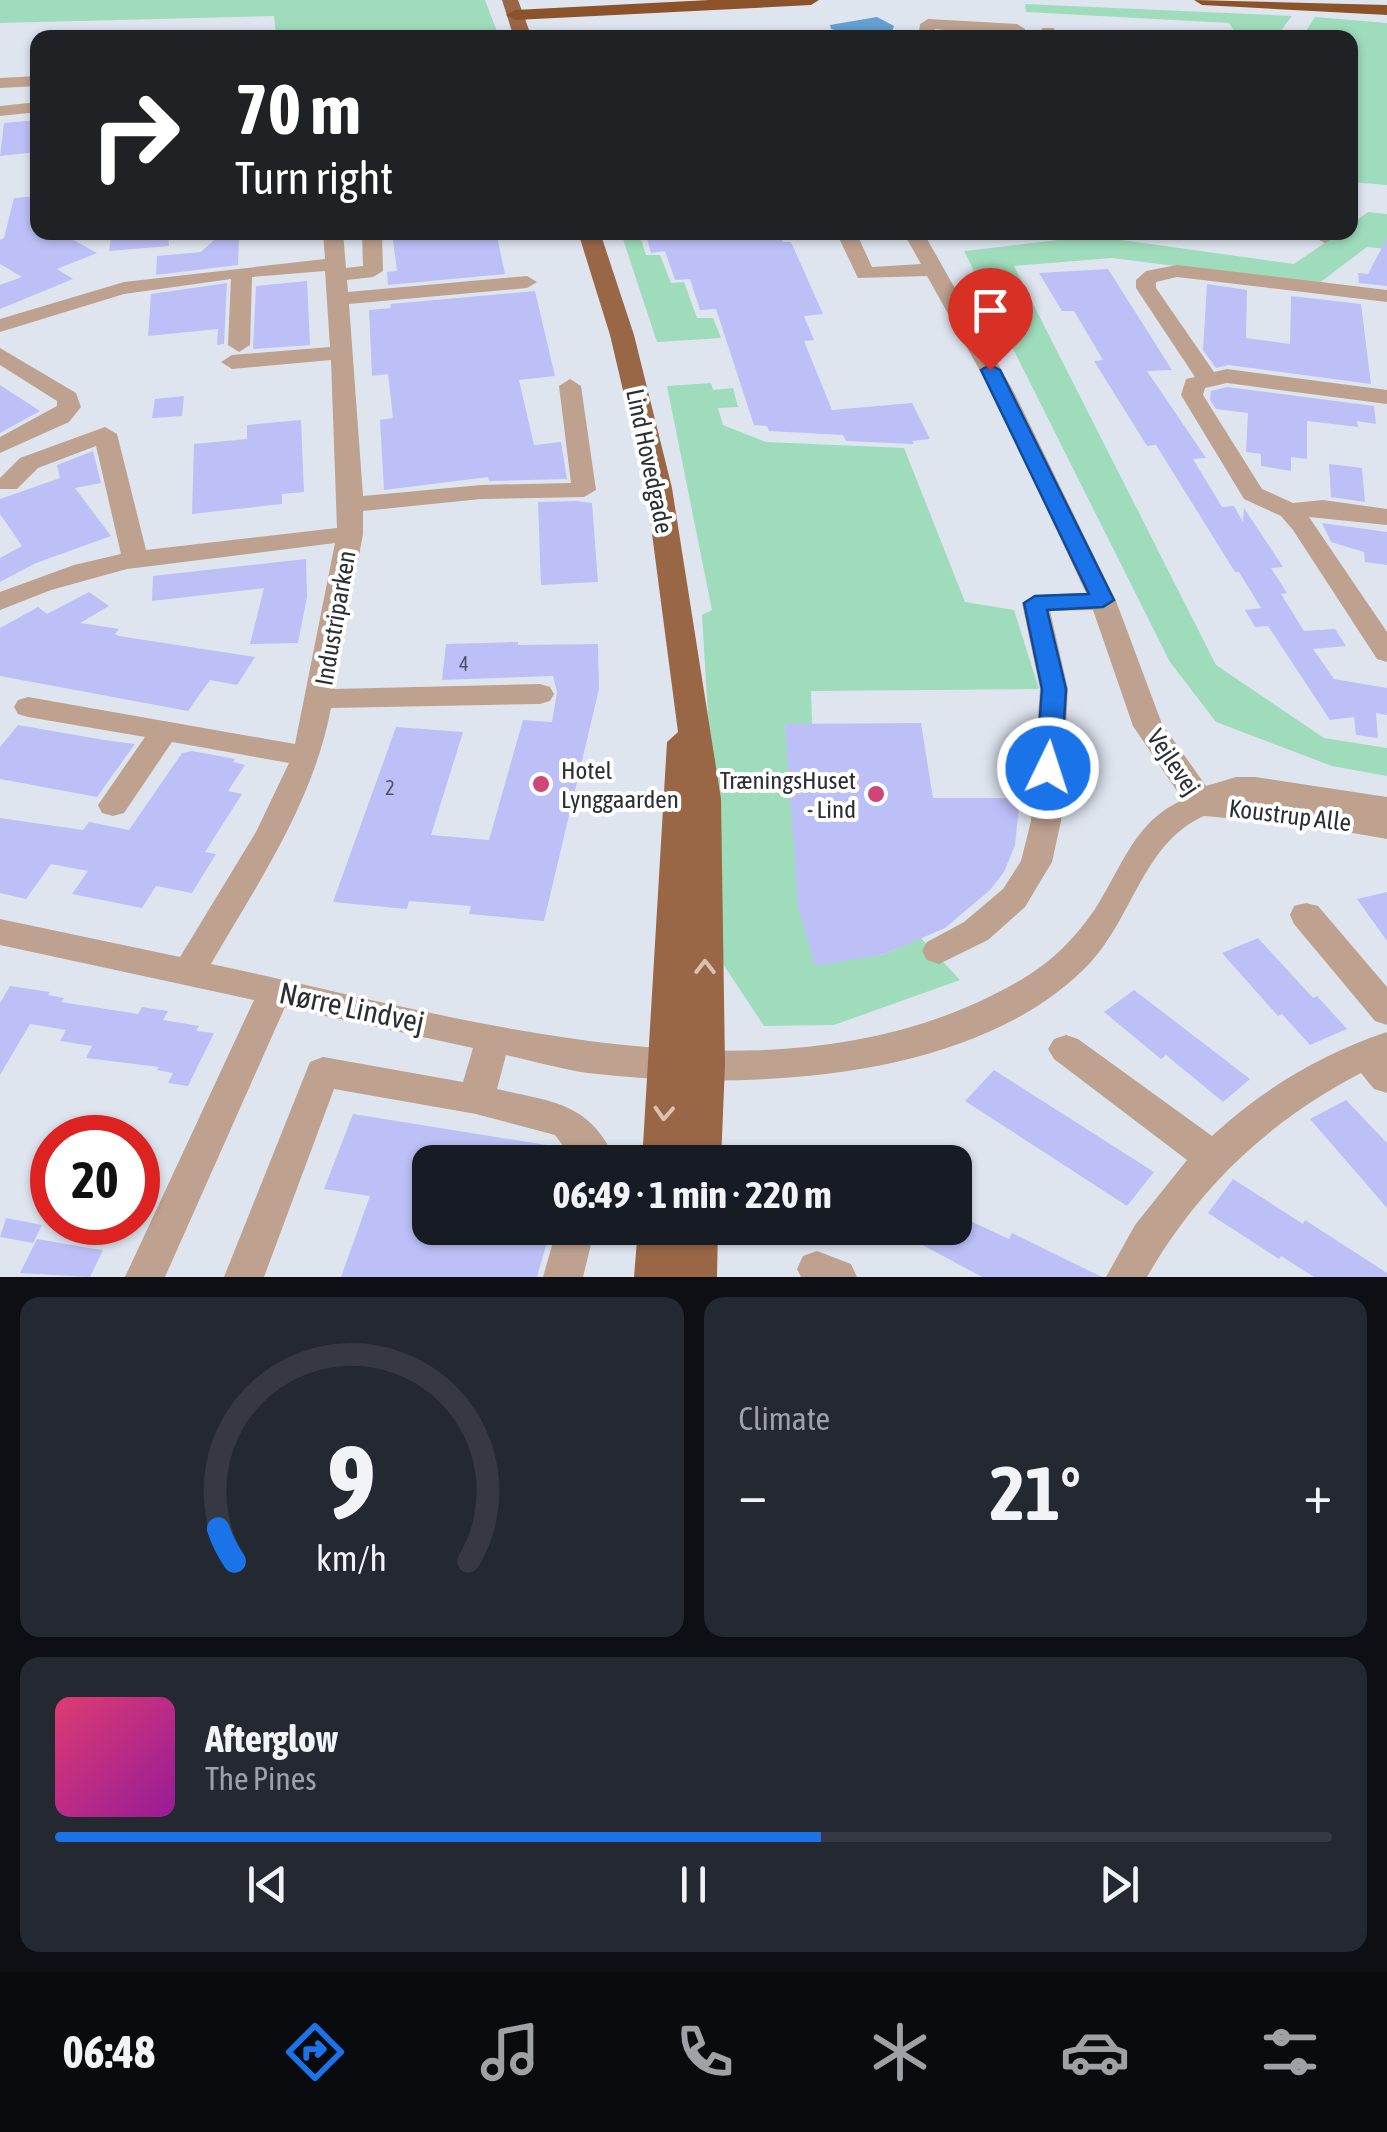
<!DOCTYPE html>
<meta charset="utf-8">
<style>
:root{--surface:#171b24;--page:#242831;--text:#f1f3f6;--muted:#9ea1a6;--line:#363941;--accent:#1a73e8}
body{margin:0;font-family:"Asap Condensed",sans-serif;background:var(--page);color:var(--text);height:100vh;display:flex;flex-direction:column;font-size:38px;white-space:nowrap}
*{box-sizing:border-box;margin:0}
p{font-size:32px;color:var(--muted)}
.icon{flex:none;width:55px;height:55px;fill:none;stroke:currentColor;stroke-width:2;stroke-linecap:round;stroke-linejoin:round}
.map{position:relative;height:1277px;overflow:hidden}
.side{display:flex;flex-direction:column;gap:20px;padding:20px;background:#0d0f14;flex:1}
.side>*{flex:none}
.guide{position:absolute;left:30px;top:30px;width:1328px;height:210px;border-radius:20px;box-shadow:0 2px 8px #0004;background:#202124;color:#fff;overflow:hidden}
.speed{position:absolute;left:30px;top:1115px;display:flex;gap:20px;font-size:50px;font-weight:700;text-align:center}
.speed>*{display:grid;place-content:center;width:130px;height:130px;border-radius:50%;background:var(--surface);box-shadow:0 2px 8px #0004;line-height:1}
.speed .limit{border:15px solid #d22;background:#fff;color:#111}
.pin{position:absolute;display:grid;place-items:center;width:85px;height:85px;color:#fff;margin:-102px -42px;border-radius:50% 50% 50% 0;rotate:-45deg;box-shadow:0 0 10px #0007}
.pin .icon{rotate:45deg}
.me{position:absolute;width:110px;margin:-55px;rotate:4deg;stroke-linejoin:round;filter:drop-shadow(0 0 8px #0008)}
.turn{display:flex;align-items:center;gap:35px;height:210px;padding:0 40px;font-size:45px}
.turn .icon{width:130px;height:130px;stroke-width:2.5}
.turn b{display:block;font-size:70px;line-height:85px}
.big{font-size:75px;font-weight:700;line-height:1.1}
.side .card{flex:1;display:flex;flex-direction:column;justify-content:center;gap:15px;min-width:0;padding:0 35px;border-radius:20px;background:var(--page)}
.side .dial{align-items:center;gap:0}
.dial svg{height:260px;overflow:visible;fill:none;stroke:var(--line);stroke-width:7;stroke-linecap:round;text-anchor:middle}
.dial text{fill:var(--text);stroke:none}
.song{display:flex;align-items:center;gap:30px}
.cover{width:120px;height:120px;border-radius:15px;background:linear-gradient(135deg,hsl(340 70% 55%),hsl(300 70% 35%))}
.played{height:10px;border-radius:5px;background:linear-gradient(90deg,var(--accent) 60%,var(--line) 60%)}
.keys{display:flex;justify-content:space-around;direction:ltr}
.heat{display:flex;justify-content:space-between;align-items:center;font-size:55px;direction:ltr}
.side .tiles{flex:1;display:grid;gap:20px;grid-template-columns:1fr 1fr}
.card:last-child{grid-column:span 2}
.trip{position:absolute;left:412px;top:1145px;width:560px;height:100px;border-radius:20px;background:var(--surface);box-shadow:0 2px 8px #0004;font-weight:700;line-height:100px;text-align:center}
.dock{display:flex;height:160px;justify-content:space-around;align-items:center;background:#090b0e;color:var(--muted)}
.dock .icon{width:70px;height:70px}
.dock .selected{color:var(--accent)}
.dock b{font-size:45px;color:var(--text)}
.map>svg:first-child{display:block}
</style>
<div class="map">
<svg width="1387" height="1277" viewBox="0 0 1387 1277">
<rect width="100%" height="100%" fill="#dee5ef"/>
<g fill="#9fdcbb">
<path d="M0 0H485L499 37H288L276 35 274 16 0 23Z"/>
<path d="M1025 4 1292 16 1276 37 1239 38 1229 23 1026 12Z"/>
<path d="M1315 17 1387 23V185L1350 182V38L1302 37Z"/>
<path d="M1368 212 1387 214V249L1367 247 1318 284 1112 258 1014 266 1216 665 1324 738 1387 748V776L1332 766 1216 722 1170 662 964 251 1093 236 1294 264 1339 233 1350 232V225Z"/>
<path d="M621 233H639L646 255H660L671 283 684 282 697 318H713L721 338 657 342Z"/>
<path d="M711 383 713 390 733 388 738 407 718 408 723 425 766 442 904 448 965 602 1014 610 1039 689 811 691 812 724H785L815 965 885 954 921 938 960 980 834 1025 764 1026 723 964 702 615 712 610 667 386Z"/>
</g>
<path fill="#64a0d1" d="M877 17 894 26 890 37H863L831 29 830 25Z"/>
<g fill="#bdc0f7">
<path d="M38 120V152L0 156 4 123Z"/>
<path d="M38 196V232H59L97 253 57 269 73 279 0 309V285L22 277 0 264V240L4 238 14 198Z"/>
<path d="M112 232H168L169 246 109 251Z"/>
<path d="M392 232H496L505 274 388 285 387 272 397 271Z"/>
<path d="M645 232H778L783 242H791L823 314 804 316 814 340 804 341 832 410 912 403 930 439 912 441 914 444 846 441 843 435 769 431 767 426 754 425 716 309 700 310 690 279 675 280 665 251 651 253Z"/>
<path d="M239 238 238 265 156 275 157 256 201 252 214 240Z"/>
<path d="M1387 238V286L1359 283 1358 273 1368 274Z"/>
<path d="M1108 269 1172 370 1147 371 1206 458 1193 459 1222 507 1234 506 1243 522 1244 508 1283 567 1271 568 1287 593 1281 594 1304 631 1335 629 1346 646 1313 649 1334 679 1387 688V715L1376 713 1378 738 1356 735 1354 717 1330 720 1268 626 1255 627 1245 610 1261 608 1239 572H1235L1156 445 1147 446 1094 361 1103 360 1074 311H1062L1039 273Z"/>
<path d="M307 281 310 345 253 349 256 286Z"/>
<path d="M227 283 224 344 217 345 218 329 148 336 151 294Z"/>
<path d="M1207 284 1247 290 1246 338 1290 344 1291 296 1361 304 1371 384 1228 365 1216 368 1203 350Z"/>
<path d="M535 291 555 376 519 380 534 445 561 442 567 479 489 481 488 477 384 490 380 420 393 418 388 374 372 376 369 310 391 308 390 304Z"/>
<path d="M0 385 40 411 0 433Z"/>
<path d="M1227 387 1374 406 1376 424 1357 421 1358 427 1307 421V459L1291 457V471L1261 466V454L1246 452 1248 413 1216 409 1210 400 1211 391Z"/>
<path d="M184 396 182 416 152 418 155 399Z"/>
<path d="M301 420 304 492 282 494V504L192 514 194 444 247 439V425Z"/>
<path d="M93 451 101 483 75 488 111 536 36 563 0 582V558L22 546 0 514V499L60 478 57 465Z"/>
<path d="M1329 464 1362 468 1365 502 1331 497Z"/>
<path d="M575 501 592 503 598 582 541 585 538 502Z"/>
<path d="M1322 523 1387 532V565L1365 562 1364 552 1331 542Z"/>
<path d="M306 559 307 597 298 643 250 644 264 588 152 601 153 576Z"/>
<path d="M89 592 109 606 80 623 119 629 115 634 119 636 255 657 237 685 210 680 188 711 0 676V628L38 607 47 614Z"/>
<path d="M518 642V645L598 644 599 689 544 921 469 914 471 906 409 901 407 909 333 902 396 727 463 732 431 835 489 840 523 720 552 722 557 692 553 676 442 680 446 644Z"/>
<path d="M921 723 933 798H1020L1015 845 1004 872 990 890 945 928 885 954 815 966 798 907 785 724Z"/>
<path d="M18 725 104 740 135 744 97 797 0 779V747Z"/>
<path d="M192 751 235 759 233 762 245 765 228 791 242 794 205 852 216 854 192 893 156 886 142 908 72 894 88 871 51 864 26 899 0 893V818L83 830 89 822 129 830 182 753Z"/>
<path d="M1387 892V941L1357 899Z"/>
<path d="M1258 938 1313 998 1317 996 1347 1029 1310 1045 1282 1014 1278 1016 1222 953Z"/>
<path d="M10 986 50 992 48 995 64 998 61 1002 138 1014 142 1007 168 1011 163 1020 199 1026 196 1031 214 1033 188 1086 168 1083 173 1073 157 1070 159 1067 86 1058 92 1046 60 1041 66 1030 30 1024 0 1075V1003Z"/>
<path d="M1134 990 1250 1079 1223 1102 1166 1055 1161 1059 1104 1012Z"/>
<path d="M994 1070 1154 1172 1127 1206 965 1101Z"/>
<path d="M1346 1100 1387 1143V1208L1310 1119Z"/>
<path d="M353 1114 559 1147 571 1162H430V1228H551L537 1277H341L370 1196 324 1189Z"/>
<path d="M1233 1179 1303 1224 1305 1220 1387 1273V1277H1314L1281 1256 1279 1259 1208 1213Z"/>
<path d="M955 1214 1009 1239 1012 1233 1102 1277H982L891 1228H955Z"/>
<path d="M6 1218 42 1225 33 1243 0 1237Z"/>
<path d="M37 1239 95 1249 103 1250 90 1277 20 1273Z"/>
</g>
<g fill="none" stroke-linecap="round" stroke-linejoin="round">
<g fill="#bea18f" fill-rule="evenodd">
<path d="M928 19 1017 24 1025 29 1024 38 935 29 934 38H918L920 24Z"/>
<path d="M1042 28H1054L1056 38H1040Z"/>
<path d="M38 76V86L0 88V78Z"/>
<path d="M38 102V112L0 116V106Z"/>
<path d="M323 232H343L346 268 363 266 362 232H382L383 271 373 277 347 280 348 292 527 276 537 282 527 288 349 304 363 496 481 485 571 483 559 386 570 379 581 386 596 490 584 497 481 499 363 511V534L334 689 540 684 550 687 554 694 550 701 540 704 331 708C313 803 259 881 211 964 462 1017 780 1120 1019 981 1049 964 1075 939 1095 909 1122 867 1135 820 1183 800L1133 726 1093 610 1050 611 1068 689 1061 821 1052 862 1025 907 988 940 939 964 927 960 922 951 927 942 964 922 1003 889 1021 861 1031 821 1040 689 1022 603 1035 595 1086 593 993 394 927 276 858 278 836 232H856L872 267 921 264 903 232H923L1015 394 1116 601 1162 724 1206 786 1236 777H1255L1387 797V839L1307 825 1204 816C1144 842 1133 917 1090 963 975 1084 743 1091 588 1073 561 1069 533 1061 506 1055L497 1089C550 1102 587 1101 614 1156L611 1162H575L555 1135 476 1114 334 1089 264 1277H224L310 1062 323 1057 463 1082 473 1048 285 1007 165 1277H125L254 1000 0 945V919L180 957 256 832 289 763 172 742 124 813 113 816 102 813 98 805 145 737 28 717 18 714 14 707 18 700 28 697 295 744 335 543 127 569 51 590 0 610V592L74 565 121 554 96 446 38 468 17 489H0V478L20 458 105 427 117 434 146 550 337 528 331 360 232 369 221 362 232 355 330 347 325 271 252 277 250 345 239 352 228 345 231 279 124 294 0 332V319L124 282 325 259Z"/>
<path d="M1304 232H1331L1335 237 1325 243Z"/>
<path d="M1177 265 1387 290V302L1177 277 1156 282V288L1214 372 1227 369 1387 390V404L1227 383 1205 388 1203 395 1262 489 1293 503 1323 500 1387 509V525L1309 517 1387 632V662L1377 659 1293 530 1281 516 1244 499 1181 395 1186 379 1195 377 1136 288V280L1146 271Z"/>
<path d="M0 348 76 393 81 407 69 422 0 453V437L57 406V401L0 365Z"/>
<path d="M1306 903 1318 906 1387 987V1025L1375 1021 1294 924 1290 915 1294 906Z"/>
<path d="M1387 1032V1093L1374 1089 1361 1073C1270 1120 1198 1188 1147 1277H1106L1135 1225 1187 1160 1054 1059 1048 1049 1054 1039 1066 1035 1078 1039 1212 1136C1261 1090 1323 1053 1387 1032Z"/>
<path d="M557 1228H595L583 1277H543Z"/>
<path d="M817 1251 851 1264 857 1277H801L797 1269 803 1256Z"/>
</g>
<g fill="#9a6746" fill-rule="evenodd">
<path d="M502 0H518L532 38H514Z"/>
<path d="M578 232H600L634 335 672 488 721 799 725 1064 721 1162H642L667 742 678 732 646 488 610 335Z"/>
<path d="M638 1228H718L717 1277H634Z"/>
</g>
<g fill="#8c5229" fill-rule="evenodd">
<path d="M710 0H819L811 5 515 20 506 15 515 10Z"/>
<path d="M1194 0 1387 5V15L1202 5Z"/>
</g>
</g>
<defs><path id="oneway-chevron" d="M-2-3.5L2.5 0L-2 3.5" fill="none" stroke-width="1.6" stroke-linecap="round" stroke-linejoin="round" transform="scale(2.5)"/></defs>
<g stroke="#d7c2b5">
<use href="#oneway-chevron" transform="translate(705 967) rotate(-90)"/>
<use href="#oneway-chevron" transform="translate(664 1113) rotate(93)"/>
</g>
<path fill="#1a73e8" stroke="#114b97" stroke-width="2.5" d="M990 365 1000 370 1114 600 1103 607 1047 610 1066 689 1061 768 1048 777 1036 768 1042 689 1024 603 1035 596 1089 594 981 370Z"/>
<g fill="#d04478" stroke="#fff" stroke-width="4">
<circle cx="541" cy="784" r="10"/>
<circle cx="876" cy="794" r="10"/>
</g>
<g text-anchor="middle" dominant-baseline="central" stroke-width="8" stroke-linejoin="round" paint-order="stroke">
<g font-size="20" fill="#505263">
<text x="464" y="663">4</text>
<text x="390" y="787">2</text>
</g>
<g font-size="25" fill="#2b2e32" stroke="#fff">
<text transform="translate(650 461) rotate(78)">Lind Hovedgade</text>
<text transform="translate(335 618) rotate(-80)">Industriparken</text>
<text transform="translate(1174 762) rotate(56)">Vejlevej</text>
<text transform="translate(1290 815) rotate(7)">Koustrup Alle</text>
</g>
<g font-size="25" fill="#2b2e32" stroke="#fff" text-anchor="start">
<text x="561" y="770">Hotel<tspan x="561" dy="29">Lynggaarden</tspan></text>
<text x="856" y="780" text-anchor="end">TræningsHuset<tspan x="856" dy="29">- Lind</tspan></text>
</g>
<g font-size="30" fill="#2b2e32" stroke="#fff">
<text transform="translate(352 1007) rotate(12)">Nørre Lindvej</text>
</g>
</g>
</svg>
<div class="speed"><div class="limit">20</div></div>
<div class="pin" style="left:990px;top:370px;background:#d93025"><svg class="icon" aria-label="arrive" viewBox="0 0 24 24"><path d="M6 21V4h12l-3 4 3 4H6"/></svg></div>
<svg class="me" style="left:1048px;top:768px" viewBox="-20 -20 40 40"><circle r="17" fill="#1a73e8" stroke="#fff" stroke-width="3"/><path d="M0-11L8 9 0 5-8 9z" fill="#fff"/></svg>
<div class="trip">06:49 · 1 min · 220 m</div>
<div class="guide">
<div class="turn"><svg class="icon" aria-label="right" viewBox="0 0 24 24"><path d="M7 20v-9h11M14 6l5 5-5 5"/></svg><div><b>70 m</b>Turn right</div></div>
</div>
</div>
<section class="side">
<div class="tiles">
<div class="card dial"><svg viewBox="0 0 100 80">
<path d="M14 69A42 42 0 1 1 86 69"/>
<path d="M14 69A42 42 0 0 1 9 59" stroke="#1a73e8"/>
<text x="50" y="56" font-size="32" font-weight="700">9</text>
<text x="50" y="72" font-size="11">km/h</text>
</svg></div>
<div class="card"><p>Climate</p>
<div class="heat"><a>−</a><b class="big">21°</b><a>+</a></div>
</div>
<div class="card">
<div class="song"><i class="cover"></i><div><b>Afterglow</b><p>The Pines</p></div></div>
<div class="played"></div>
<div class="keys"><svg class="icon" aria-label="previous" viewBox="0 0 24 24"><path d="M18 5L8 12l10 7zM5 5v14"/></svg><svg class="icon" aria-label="pause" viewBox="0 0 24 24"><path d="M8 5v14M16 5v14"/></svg><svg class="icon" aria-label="next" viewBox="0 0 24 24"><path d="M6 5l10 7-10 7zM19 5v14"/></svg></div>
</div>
</div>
</section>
<nav class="dock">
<b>06:48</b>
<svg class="icon selected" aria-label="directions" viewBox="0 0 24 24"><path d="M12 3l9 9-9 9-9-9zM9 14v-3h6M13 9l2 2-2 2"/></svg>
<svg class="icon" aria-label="music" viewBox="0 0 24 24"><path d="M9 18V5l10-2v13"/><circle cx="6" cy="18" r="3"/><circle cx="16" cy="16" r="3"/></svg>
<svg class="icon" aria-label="phone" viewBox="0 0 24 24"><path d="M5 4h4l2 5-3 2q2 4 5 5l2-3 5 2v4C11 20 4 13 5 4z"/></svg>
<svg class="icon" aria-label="climate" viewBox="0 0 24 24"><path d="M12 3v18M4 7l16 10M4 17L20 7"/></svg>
<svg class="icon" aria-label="car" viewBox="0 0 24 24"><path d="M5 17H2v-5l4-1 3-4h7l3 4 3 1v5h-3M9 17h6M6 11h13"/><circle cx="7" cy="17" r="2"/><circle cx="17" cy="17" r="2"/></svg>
<svg class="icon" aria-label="filters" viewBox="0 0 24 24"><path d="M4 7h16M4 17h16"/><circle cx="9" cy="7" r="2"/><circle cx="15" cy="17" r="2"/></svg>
</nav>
